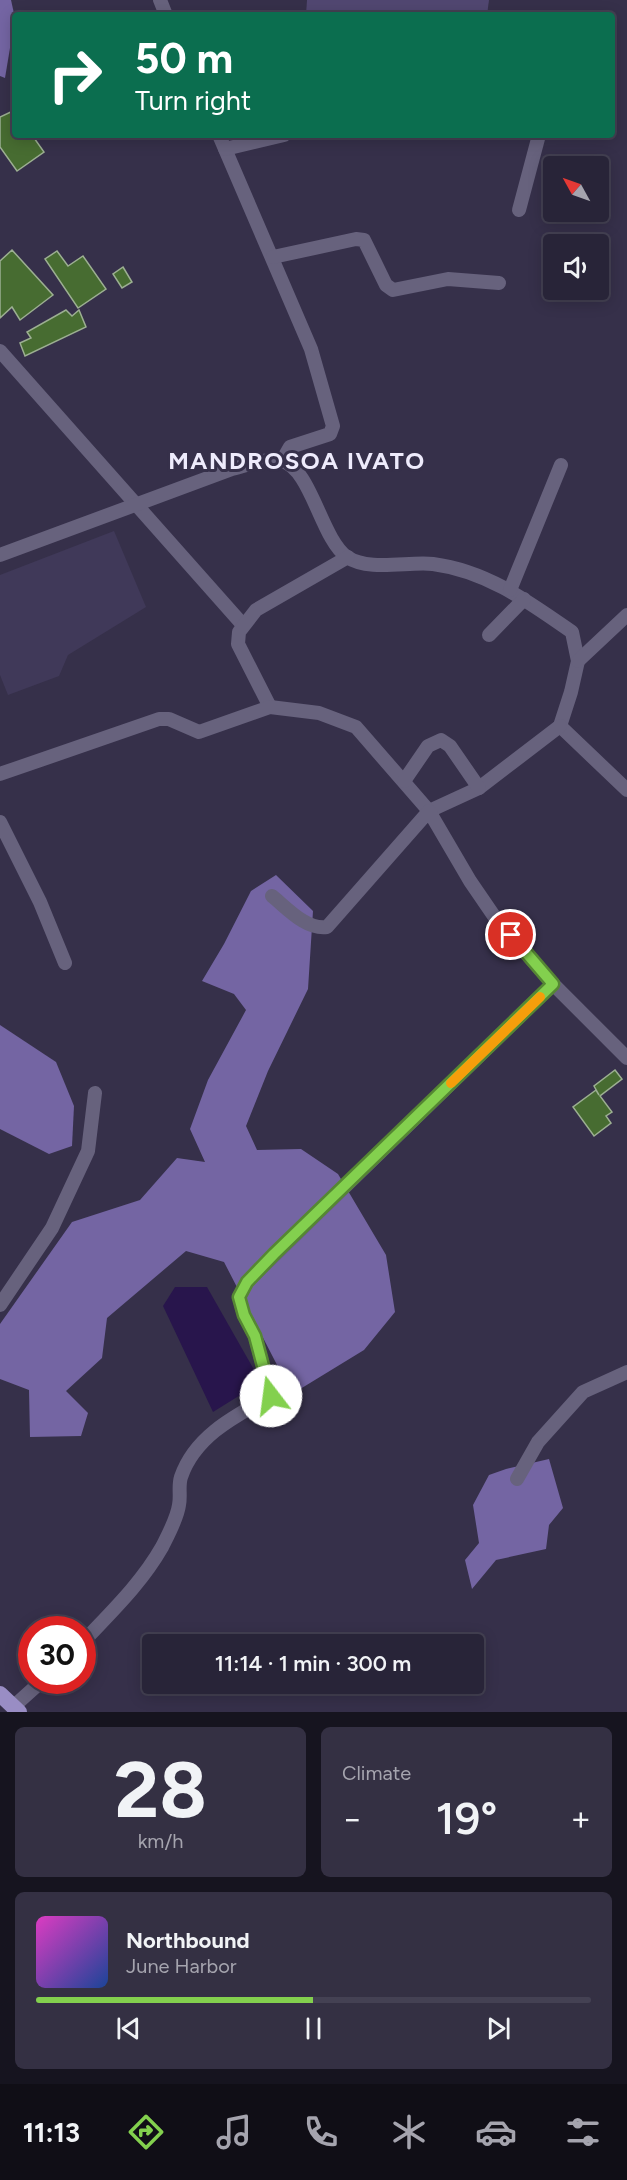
<!DOCTYPE html>
<meta charset="utf-8">
<style>
:root{--surface:#282438;--page:#343043;--text:#f1f3f6;--muted:#a5a4ae;--line:#444153;--accent:#83d04e}
body{margin:0;font-family:Figtree,sans-serif;background:var(--page);color:var(--text);height:100vh;display:flex;flex-direction:column;font-size:22px;white-space:nowrap}
*{box-sizing:border-box;margin:0}
p{font-size:20px;color:var(--muted)}
.icon{flex:none;width:33px;height:33px;fill:none;stroke:currentColor;stroke-width:2;stroke-linecap:round;stroke-linejoin:round}
.map{position:relative;height:1712px;overflow:hidden}
.panel{display:flex;flex-direction:column;gap:15px;padding:15px;background:#16141f;flex:1}
.panel>*{flex:none}
.top-card{position:absolute;left:12px;top:12px;width:603px;height:126px;border-radius:6px;box-shadow:0 3px 15px #0003,0 0 0 2px var(--line);background:#0b6e4f;color:#fff;overflow:hidden}
.needle{width:39px;rotate:310deg}
.tools{position:absolute;left:543px;top:156px;display:grid;gap:12px}
.tools a{display:grid;place-items:center;width:66px;height:66px;border-radius:6px;background:var(--surface);box-shadow:0 3px 15px #0003,0 0 0 2px var(--line);font-size:30px}
.speed{position:absolute;left:18px;top:1616px;display:flex;gap:12px;font-size:30px;font-weight:700;text-align:center}
.speed>*{display:grid;place-content:center;width:78px;height:78px;border-radius:50%;background:var(--surface);box-shadow:0 3px 15px #0003,0 0 0 2px var(--line);line-height:1}
.speed .limit{border:9px solid #d22;background:#fff;color:#111}
.pin{position:absolute;display:grid;place-items:center;width:51px;height:51px;color:#fff;margin:-26px;border:3px solid #fff;border-radius:50%;box-shadow:0 2px 6px #0007}
.me{position:absolute;width:66px;margin:-33px;rotate:345deg;stroke-linejoin:round;filter:drop-shadow(0 0 4px #0008)}
.turn{display:flex;align-items:center;gap:21px;height:126px;padding:0 24px;font-size:27px}
.turn .icon{width:78px;height:78px;stroke-width:2.5}
.turn b{display:block;font-size:42px;line-height:51px}
.big{font-size:45px;font-weight:600;line-height:1.1}
.panel .tile{flex:1;display:flex;flex-direction:column;justify-content:center;gap:9px;min-width:0;padding:0 21px;border-radius:9px;background:var(--page)}
.panel .dial{align-items:center;gap:0}
.dial b{font-size:78px;line-height:1}
.song{display:flex;align-items:center;gap:18px}
.cover{width:72px;height:72px;border-radius:9px;background:linear-gradient(135deg,hsl(310 70% 55%),hsl(220 70% 35%))}
.played{height:6px;border-radius:3px;background:linear-gradient(90deg,var(--accent) 50%,var(--line) 50%)}
.keys{display:flex;justify-content:space-around;direction:ltr}
.heat{display:flex;justify-content:space-between;align-items:center;font-size:33px;direction:ltr}
.panel .tiles{flex:1;display:grid;gap:15px;grid-template-columns:1fr 1fr}
.tile:last-child{grid-column:span 2}
.trip{position:absolute;left:142px;top:1634px;width:342px;height:60px;border-radius:6px;background:var(--surface);box-shadow:0 3px 15px #0003,0 0 0 2px var(--line);font-weight:600;line-height:60px;text-align:center}
.dock{display:flex;height:96px;justify-content:space-around;align-items:center;background:#100e16;color:var(--muted)}
.dock .icon{width:42px;height:42px}
.dock .current{color:var(--accent)}
.dock b{font-size:27px;color:var(--text)}
.map>svg:first-child{display:block}
</style>
<div class="map">
<svg width="627" height="1712" viewBox="0 0 627 1712">
<rect width="100%" height="100%" fill="#36304a"/>
<path fill="#403959" d="M114 531 146 607 68 655 59 676 8 695 0 675V575Z"/>
<path fill="#514771" d="M307 0H489L487 15H306Z"/>
<g fill="#7465a3">
<path d="M0 0H11L15 18 5 78 0 76Z"/>
<path d="M276 875 313 911 308 989 268 1071 246 1126 257 1150 301 1149 338 1174 386 1255 395 1312 364 1350 292 1394 224 1262 186 1251 107 1318 102 1358 66 1391 88 1413 81 1436 30 1437 29 1390 0 1379V1324L72 1222 140 1200 177 1158 205 1162 190 1129 208 1080 246 1010 234 994 202 981 224 944 251 891Z"/>
<path d="M0 1025 56 1062 74 1106 72 1146 49 1154 0 1129Z"/>
<path d="M549 1459 563 1508 549 1525 546 1549 496 1560 472 1589 465 1560 479 1543 473 1505 489 1475 506 1469Z"/>
</g>
<path fill="#28154c" d="M175 1287H207L261 1382 213 1412 163 1306Z"/>
<g fill="#476c31" stroke="#9caf92" stroke-width="1.5">
<path d="M15 110V135H32L44 152 17 171 0 147V117Z"/>
<path d="M12 250 53 295 20 320 12 307 0 318V261Z"/>
<path d="M57 251 68 266 83 256 106 289 78 308 45 259Z"/>
<path d="M123 267 132 282 122 288 113 274Z"/>
<path d="M66 310 72 316 79 310 86 327 25 356 20 343 31 338 27 332Z"/>
<path d="M615 1070 622 1079 600 1096 612 1112 606 1116 611 1123 594 1136 573 1107 596 1090 599 1095 594 1086Z"/>
</g>
<g fill="none" stroke-linecap="round" stroke-linejoin="round">
<g stroke="#67627d" stroke-width="14">
<path d="M160 0 166 15"/>
<path d="M219 135 311 349 333 426 330 434 290 447 282 461"/>
<path d="M225 149 284 135"/>
<path d="M519 210 539 135"/>
<path d="M273 257 356 239 364 240 386 285 393 290 448 279 499 283"/>
<path d="M0 351 243 625"/>
<path d="M0 555 232 469C246 466 266 457 281 461 311 467 321 539 347 557 369 572 409 561 433 564 487 571 529 602 572 632L578 661 571 692 560 726 627 790"/>
<path d="M510 590 561 465"/>
<path d="M489 635 524 599"/>
<path d="M578 661 627 615"/>
<path d="M270 707 238 644 239 632 256 610 348 557"/>
<path d="M0 774 159 719H169L199 732 270 707 319 713 356 727 429 811 479 788 560 726"/>
<path d="M404 781 428 746 441 740 450 746 479 788"/>
<path d="M0 822 40 902 65 963"/>
<path d="M553 984 627 1058"/>
<path d="M0 1305 52 1228 88 1151 95 1093"/>
<path d="M517 1479 538 1442 583 1392 627 1372"/>
<path d="M82 1643C110 1613 141 1584 162 1547 168 1535 177 1519 179 1505 181 1496 178 1486 181 1477 195 1436 235 1416 271 1396L255 1336 244 1315 239 1297 247 1282 553 984 496 919 470 881 429 811 327 927C306 930 287 908 272 896"/>
<path d="M13 1707 43 1680"/>
</g>
<path stroke="#998dc4" stroke-width="16" d="M0 1694 19 1712"/>
</g>
<g fill="none" stroke-linecap="round" stroke-linejoin="round">
<defs>
<path id="route" d="M271 1396 255 1336 244 1315 239 1297 247 1282 274 1254 553 984 511 935"/>
</defs>
<use href="#route" stroke="#558733" stroke-width="15"/>
<use href="#route" stroke="#83d04e" stroke-width="10"/>
<path stroke="#f59e0b" stroke-width="10" d="M451 1083 540 997"/>
</g>
<g text-anchor="middle" dominant-baseline="central" stroke-width="6" stroke-linejoin="round" paint-order="stroke">
<g font-size="24" font-weight="bold" letter-spacing="1.5" fill="#eeebfc" stroke="#36304a">
<text x="297" y="460">MANDROSOA IVATO</text>
</g>
</g>
</svg>
<div class="tools">
<a><svg class="needle" viewBox="-14 -14 28 28"><path d="M0-13l5 13h-10z" fill="#e53935"/><path d="M0 13l5-13h-10z" fill="#a5a4ae"/></svg></a>
<a><svg class="icon" aria-label="sound" viewBox="0 0 24 24"><path d="M4 9h4l5-4v14l-5-4H4zM17 9q2 3 0 6"/></svg></a>
</div>
<div class="speed"><div class="limit">30</div></div>
<div class="pin" style="left:511px;top:935px;background:#d93025"><svg class="icon" aria-label="arrive" viewBox="0 0 24 24"><path d="M6 21V4h12l-3 4 3 4H6"/></svg></div>
<svg class="me" style="left:271px;top:1396px" viewBox="-20 -20 40 40"><circle r="19" fill="#fff"/><path d="M0-13L10 11 0 6-10 11z" fill="#83d04e"/></svg>
<div class="trip">11:14 · 1 min · 300 m</div>
<div class="top-card">
<div class="turn"><svg class="icon" aria-label="right" viewBox="0 0 24 24"><path d="M7 20v-9h11M14 6l5 5-5 5"/></svg><div><b>50 m</b>Turn right</div></div>
</div>
</div>
<section class="panel">
<div class="tiles">
<div class="tile dial"><b>28</b><p>km/h</p></div>
<div class="tile"><p>Climate</p>
<div class="heat"><a>−</a><b class="big">19°</b><a>+</a></div>
</div>
<div class="tile">
<div class="song"><i class="cover"></i><div><b>Northbound</b><p>June Harbor</p></div></div>
<div class="played"></div>
<div class="keys"><svg class="icon" aria-label="previous" viewBox="0 0 24 24"><path d="M18 5L8 12l10 7zM5 5v14"/></svg><svg class="icon" aria-label="pause" viewBox="0 0 24 24"><path d="M8 5v14M16 5v14"/></svg><svg class="icon" aria-label="next" viewBox="0 0 24 24"><path d="M6 5l10 7-10 7zM19 5v14"/></svg></div>
</div>
</div>
</section>
<nav class="dock">
<b>11:13</b>
<svg class="icon current" aria-label="directions" viewBox="0 0 24 24"><path d="M12 3l9 9-9 9-9-9zM9 14v-3h6M13 9l2 2-2 2"/></svg>
<svg class="icon" aria-label="music" viewBox="0 0 24 24"><path d="M9 18V5l10-2v13"/><circle cx="6" cy="18" r="3"/><circle cx="16" cy="16" r="3"/></svg>
<svg class="icon" aria-label="phone" viewBox="0 0 24 24"><path d="M5 4h4l2 5-3 2q2 4 5 5l2-3 5 2v4C11 20 4 13 5 4z"/></svg>
<svg class="icon" aria-label="climate" viewBox="0 0 24 24"><path d="M12 3v18M4 7l16 10M4 17L20 7"/></svg>
<svg class="icon" aria-label="car" viewBox="0 0 24 24"><path d="M5 17H2v-5l4-1 3-4h7l3 4 3 1v5h-3M9 17h6M6 11h13"/><circle cx="7" cy="17" r="2"/><circle cx="17" cy="17" r="2"/></svg>
<svg class="icon" aria-label="filters" viewBox="0 0 24 24"><path d="M4 7h16M4 17h16"/><circle cx="9" cy="7" r="2"/><circle cx="15" cy="17" r="2"/></svg>
</nav>
